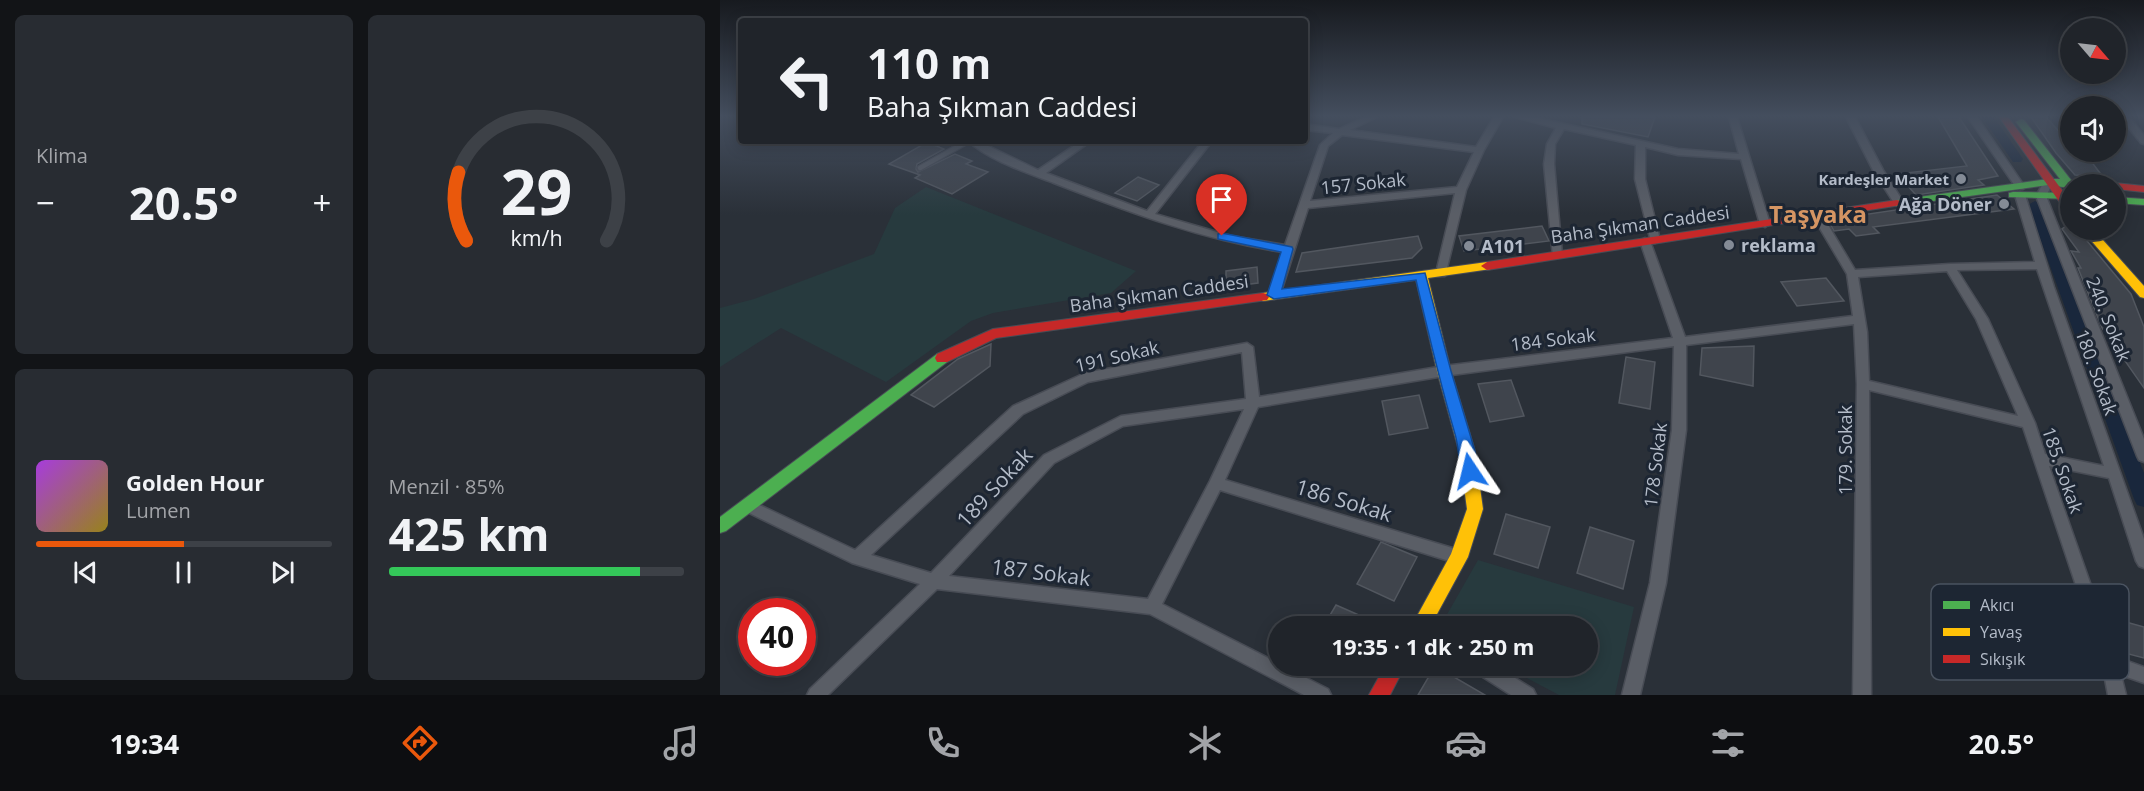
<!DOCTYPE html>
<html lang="tr">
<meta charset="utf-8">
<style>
:root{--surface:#20242a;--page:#282c32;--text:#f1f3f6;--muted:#a2a4a8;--line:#3d4147;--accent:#ea580c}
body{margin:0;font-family:"Open Sans",sans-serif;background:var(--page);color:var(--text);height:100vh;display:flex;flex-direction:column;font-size:22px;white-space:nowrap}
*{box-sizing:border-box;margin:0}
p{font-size:20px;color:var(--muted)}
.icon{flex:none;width:33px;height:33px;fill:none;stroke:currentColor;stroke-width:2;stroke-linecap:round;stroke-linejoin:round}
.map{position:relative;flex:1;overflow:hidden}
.details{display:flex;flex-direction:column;gap:15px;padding:15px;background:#121417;width:720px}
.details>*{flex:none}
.banner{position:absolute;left:18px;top:18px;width:570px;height:126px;border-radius:6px;box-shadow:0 3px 15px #0003,0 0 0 2px var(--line);background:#20242a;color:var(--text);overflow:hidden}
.needle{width:39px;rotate:118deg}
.buttons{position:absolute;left:1340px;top:18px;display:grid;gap:12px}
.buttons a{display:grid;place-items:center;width:66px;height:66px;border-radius:50%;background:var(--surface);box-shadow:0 3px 15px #0003,0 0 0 2px var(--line);font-size:30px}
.speed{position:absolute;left:18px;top:598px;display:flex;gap:12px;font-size:30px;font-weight:700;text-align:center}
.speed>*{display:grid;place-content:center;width:78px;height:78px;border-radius:50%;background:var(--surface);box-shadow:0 3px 15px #0003,0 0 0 2px var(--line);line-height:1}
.speed .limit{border:9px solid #d22;background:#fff;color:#111}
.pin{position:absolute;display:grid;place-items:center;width:51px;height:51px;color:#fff;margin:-62px -26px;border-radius:50% 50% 50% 0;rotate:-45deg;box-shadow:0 0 6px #0007}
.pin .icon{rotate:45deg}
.me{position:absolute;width:66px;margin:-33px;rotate:350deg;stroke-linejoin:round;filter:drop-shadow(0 0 4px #0008)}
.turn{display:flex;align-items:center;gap:21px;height:126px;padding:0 30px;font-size:27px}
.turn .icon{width:78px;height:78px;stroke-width:2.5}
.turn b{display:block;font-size:42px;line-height:51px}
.big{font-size:45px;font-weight:700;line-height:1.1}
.details .card{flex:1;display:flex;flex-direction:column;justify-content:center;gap:9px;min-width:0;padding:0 21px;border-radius:9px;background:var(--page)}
.details .dial{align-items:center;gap:0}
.dial svg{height:156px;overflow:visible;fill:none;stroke:var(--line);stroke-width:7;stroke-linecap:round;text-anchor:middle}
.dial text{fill:var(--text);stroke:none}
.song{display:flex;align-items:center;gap:18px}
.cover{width:72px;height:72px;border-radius:9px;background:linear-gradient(135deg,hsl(280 70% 55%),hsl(50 70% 35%))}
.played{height:6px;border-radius:3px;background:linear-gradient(90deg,var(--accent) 50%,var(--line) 50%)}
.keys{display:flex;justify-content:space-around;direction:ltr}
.heat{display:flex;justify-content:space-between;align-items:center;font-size:33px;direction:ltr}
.charge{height:9px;border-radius:4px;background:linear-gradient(90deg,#34c759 85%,var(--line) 0)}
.details .tiles{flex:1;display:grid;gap:15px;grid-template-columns:repeat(2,1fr)}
.trip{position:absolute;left:548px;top:616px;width:330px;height:60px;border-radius:30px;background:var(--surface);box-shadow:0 3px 15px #0003,0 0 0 2px var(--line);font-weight:700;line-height:60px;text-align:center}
.tabs{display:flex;height:96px;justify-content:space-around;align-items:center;background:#0d0e11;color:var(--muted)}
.tabs .icon{width:42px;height:42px}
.tabs .on{color:var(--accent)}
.tabs b{font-size:27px;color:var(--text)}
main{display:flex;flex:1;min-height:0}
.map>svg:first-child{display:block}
</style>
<main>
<section class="details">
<div class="tiles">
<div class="card"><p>Klima</p>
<div class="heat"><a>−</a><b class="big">20.5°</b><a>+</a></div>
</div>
<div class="card dial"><svg viewBox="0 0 100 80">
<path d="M14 69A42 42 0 1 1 86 69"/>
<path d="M14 69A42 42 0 0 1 10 34" stroke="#ea580c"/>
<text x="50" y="56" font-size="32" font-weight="700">29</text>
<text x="50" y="72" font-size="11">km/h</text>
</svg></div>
<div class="card">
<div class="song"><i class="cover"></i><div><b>Golden Hour</b><p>Lumen</p></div></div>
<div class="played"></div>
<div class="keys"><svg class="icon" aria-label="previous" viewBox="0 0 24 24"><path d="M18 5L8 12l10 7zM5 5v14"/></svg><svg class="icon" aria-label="pause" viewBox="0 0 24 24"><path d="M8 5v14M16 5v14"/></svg><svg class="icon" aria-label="next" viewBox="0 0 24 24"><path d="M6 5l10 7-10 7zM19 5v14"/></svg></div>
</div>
<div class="card"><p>Menzil · 85%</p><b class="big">425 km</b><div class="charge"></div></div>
</div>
</section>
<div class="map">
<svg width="1424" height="695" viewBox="0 0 1424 695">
<rect width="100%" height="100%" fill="#2a3038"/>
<g fill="#273a3e">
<path d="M206 187 416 271 391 293 273 313 251 321 166 382 61 328 0 367V308L34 299 154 254 175 208Z"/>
<path d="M758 560 914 607 895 695H839L784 666H867V627H727L725 618Z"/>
</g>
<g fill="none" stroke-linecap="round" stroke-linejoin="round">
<g fill="#19273c" fill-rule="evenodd">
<path d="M1262 117H1274L1303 159 1301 162H1293Z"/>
<path d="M1315 201 1322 205 1424 473V507L1417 505 1414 499 1308 205Z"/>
</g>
</g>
<g fill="#3f444c" stroke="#52575f" stroke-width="1.5">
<path d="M862 117H935L928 137 862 124Z"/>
<path d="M1218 117H1239L1278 176 1258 180 1264 185 1196 195 1177 174 1247 166Z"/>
<path d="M1311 117H1326L1344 137H1350V152H1364L1383 177 1355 175 1336 153Z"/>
<path d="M207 142 224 149 197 164 196 169 198 172 235 154 252 161 246 164 268 172 232 194 195 178 200 175 169 164Z"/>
<path d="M418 177 439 185 417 201 395 193Z"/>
<path d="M1277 195 1294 209 1153 227 1159 233 1136 236 1129 229 1114 231 1108 220Z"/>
<path d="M1350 223V230H1358L1411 294 1424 327V388L1382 328 1358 268H1361L1351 251 1359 252 1342 229Z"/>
<path d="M822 226 829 241 744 251 739 236Z"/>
<path d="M698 236 702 248 692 258 576 272 582 253Z"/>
<path d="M537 267 538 283 506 287V271Z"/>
<path d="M1106 278 1124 301 1077 306 1061 282Z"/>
<path d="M271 344 270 366 214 407 191 395 238 359Z"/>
<path d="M1034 346 1033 386 980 375 982 348Z"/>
<path d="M906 357 935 362 930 409 899 403Z"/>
<path d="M791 380 804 416 770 422 758 384Z"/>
<path d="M699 395 708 428 669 435 662 401Z"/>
<path d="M786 514 830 527 818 568 774 554Z"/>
<path d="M870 527 914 541 903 589 857 573Z"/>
<path d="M661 542 697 557 674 601 637 584Z"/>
<path d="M616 605 666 627H603Z"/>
<path d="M1388 617 1424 627V658L1397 651Z"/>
<path d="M715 666 765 695H698Z"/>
</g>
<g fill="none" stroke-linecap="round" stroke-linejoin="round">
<defs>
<path id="lane" d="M200 168 248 141"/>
<g id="street">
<path d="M645 117H657L630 130 756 147 774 117H783L764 150 746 190 725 276H717L716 273 735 193 588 208 560 295 554 299 548 295 563 252C483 240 409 212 334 183 308 173 268 160 248 141H258L318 170 361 141H371L326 173 427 211 483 141H492L435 214 511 236 565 245 600 145 613 133 585 130V124L619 129ZM622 135 754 152 737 187 590 201 608 146Z"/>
<path d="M795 117H813L958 149 1019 154 1009 117H1017L1050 224 1045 227 1040 224 1021 159 958 155 925 147V179L940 240 935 243 931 242 915 179 916 145 844 129 835 144 834 164 842 255 841 257H833L824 164 827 144 836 128Z"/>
<path d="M1126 117H1135L1163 170 1184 203 1182 205 1179 206 1174 203 1153 170Z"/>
<path d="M1248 117H1257L1305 187 1303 189H1297Z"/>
<path d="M1400 117H1409L1424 135V144L1421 143Z"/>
<path d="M1328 179 1333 182 1326 196 1424 439V462L1419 460 1417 456 1316 196 1325 180Z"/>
<path d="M1300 192 1305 195 1334 287 1424 539V568L1419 566 1416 561 1389 478 1329 466 1396 657 1424 667V683L1401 675 1406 695H1388L1382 663 1303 427 1149 390 1151 695H1133L1137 384 1134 324 966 345V430L946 583 920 695H902L930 583 952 430 954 346 724 376 538 407 505 480 739 550 744 552 747 557 744 562 739 564 500 490 442 604 558 663V666H563L608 689 611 695H584L430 614 217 589 108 695H87L90 689 200 584 132 563 23 510 21 506 23 502 28 500 33 502 135 550 293 406 365 373 527 343 533 347 539 397 724 366 953 338 920 241 925 238 930 241 965 337 1133 316 1127 274 1092 215 1093 213H1101L1135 270 1230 264 1315 262 1295 195ZM1317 269 1384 466 1325 454 1315 423 1268 319 1237 270ZM1227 271 1256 319 1298 416 1149 381 1147 332 1138 277ZM522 352 526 399 401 416 324 455 211 573 151 555 303 414 368 382ZM524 409 490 481 428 599 229 576 334 463 403 426Z"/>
<path d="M753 666H776L813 689 816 695H791L755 672Z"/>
</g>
<g id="fast">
<path d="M1301 119 1304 120 1351 180 1376 181 1381 184H1350V188L1328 185 1177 206 1171 203 1177 200 1328 179H1340L1296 122Z"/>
<path d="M1293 192 1350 193V199L1289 197V193Z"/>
<path d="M1395 197 1424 199V205L1395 203Z"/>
<path d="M222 353 227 354 229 358 227 362 6 531 0 533V517L217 354Z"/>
</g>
<g id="slow">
<path d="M1362 230H1374L1424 286V298L1420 297Z"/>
<path d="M767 262 773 266 771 269 708 278 731 371 755 451 763 509 748 557 710 627H691L731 554 747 509 739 451 717 371 696 280 543 301 537 297 543 293Z"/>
</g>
<g id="jam">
<path d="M1279 117H1288L1350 201V212L1346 211Z"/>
<path d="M1395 183 1424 186V192L1395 189V184H1391Z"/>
<path d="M1177 200 1181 201V205L767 270 761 266 767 262Z"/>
<path d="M543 293 547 294 549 297 547 300 276 338 227 362H217L215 358 217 354 273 329Z"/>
<path d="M665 666H685L670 695H649Z"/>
</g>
</defs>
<use href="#lane" stroke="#484c55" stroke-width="7"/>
<use href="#street" stroke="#484c55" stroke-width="3"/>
<use href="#fast" stroke="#484c55" stroke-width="2"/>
<use href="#slow" stroke="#484c55" stroke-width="2"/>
<use href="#jam" stroke="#484c55" stroke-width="2"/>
<use href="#lane" stroke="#5a5e66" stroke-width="4.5"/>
<use href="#street" fill="#5a5e66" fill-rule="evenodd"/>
<use href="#fast" fill="#4caf50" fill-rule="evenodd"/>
<use href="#slow" fill="#ffc107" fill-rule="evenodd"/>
<use href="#jam" fill="#c62828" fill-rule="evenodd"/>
</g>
<linearGradient id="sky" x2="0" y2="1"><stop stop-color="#171a1f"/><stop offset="0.54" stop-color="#444e5e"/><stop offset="1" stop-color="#444e5e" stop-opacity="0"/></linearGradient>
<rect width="1424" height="215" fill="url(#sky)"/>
<path fill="#1a73e8" stroke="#114b97" stroke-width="1.5" d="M502 233 572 247 573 249 562 289 705 273 731 371 755 451 758 471 755 475 750 477 744 475C738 464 739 447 735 434 720 383 708 332 696 280L554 299 547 295 561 252 498 239V234Z"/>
<g fill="#848b96" stroke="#1d2633" stroke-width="2">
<circle cx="1241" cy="179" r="6"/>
<circle cx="1284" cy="204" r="6"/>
<circle cx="1009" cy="245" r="6"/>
<circle cx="749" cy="246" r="6"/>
</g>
<g text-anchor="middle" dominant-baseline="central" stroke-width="6" stroke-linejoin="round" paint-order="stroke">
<g font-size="15" font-weight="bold" fill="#b4bcc9" stroke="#1d2633" text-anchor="end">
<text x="1229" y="179">Kardeşler Market</text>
</g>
<g font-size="18" fill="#b4bcc9" stroke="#1d2633">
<text transform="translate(643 183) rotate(-6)">157 Sokak</text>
<text transform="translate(920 224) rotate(-8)">Baha Şıkman Caddesi</text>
<text transform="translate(439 293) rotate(-8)">Baha Şıkman Caddesi</text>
<text transform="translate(1389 319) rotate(68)">240. Sokak</text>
<text transform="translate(833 339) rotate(-7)">184 Sokak</text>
<text transform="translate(397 356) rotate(-13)">191 Sokak</text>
<text transform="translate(1377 372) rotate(70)">180. Sokak</text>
<text transform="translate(1125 450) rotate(-90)">179. Sokak</text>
<text transform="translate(935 465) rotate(-83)">178 Sokak</text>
<text transform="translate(1343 470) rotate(71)">185. Sokak</text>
</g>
<g font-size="18" font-weight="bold" fill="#b4bcc9" stroke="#1d2633" text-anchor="start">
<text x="1272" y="204" text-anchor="end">Ağa Döner</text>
<text x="1021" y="245">reklama</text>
<text x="761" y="246">A101</text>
</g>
<g font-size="21" fill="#b4bcc9" stroke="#1d2633">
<text transform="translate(274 487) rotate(-47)">189 Sokak</text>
<text transform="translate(624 500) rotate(17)">186 Sokak</text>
<text transform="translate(321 572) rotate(7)">187 Sokak</text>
</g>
<g font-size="24" font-weight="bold" fill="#d59563" stroke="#1d2633">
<text x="1098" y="213">Taşyaka</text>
</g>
</g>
<rect x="1211" y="584" width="198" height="96" rx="9" fill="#1d2633" stroke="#4a5360" stroke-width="1.5"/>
<rect x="1223" y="601" width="27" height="8" fill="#4caf50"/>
<rect x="1223" y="628" width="27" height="8" fill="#ffc107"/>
<rect x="1223" y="655" width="27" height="8" fill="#c62828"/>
<g font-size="16" fill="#b4bcc9">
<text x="1260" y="611">Akıcı</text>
<text x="1260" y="638">Yavaş</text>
<text x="1260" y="665">Sıkışık</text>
</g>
</svg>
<div class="buttons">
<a><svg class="needle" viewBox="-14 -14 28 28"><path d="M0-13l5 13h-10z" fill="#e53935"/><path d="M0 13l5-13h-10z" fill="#a2a4a8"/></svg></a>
<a><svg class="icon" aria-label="sound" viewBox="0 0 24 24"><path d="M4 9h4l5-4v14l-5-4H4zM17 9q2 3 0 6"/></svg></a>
<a><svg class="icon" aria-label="layers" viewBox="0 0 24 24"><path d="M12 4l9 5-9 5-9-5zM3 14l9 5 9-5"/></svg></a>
</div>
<div class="speed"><div class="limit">40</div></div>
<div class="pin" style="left:502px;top:236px;background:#d93025"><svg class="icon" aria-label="arrive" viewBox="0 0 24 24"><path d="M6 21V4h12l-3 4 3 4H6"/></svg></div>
<svg class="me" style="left:750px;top:471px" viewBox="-20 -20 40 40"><path d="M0-17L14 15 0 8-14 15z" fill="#1a73e8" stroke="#fff" stroke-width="4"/></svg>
<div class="trip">19:35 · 1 dk · 250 m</div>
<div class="banner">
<div class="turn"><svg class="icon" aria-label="left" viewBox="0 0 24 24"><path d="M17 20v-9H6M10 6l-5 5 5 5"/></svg><div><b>110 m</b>Baha Şıkman Caddesi</div></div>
</div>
</div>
</main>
<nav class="tabs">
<b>19:34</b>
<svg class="icon on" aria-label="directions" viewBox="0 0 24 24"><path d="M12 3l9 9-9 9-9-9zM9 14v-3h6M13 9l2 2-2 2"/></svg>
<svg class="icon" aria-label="music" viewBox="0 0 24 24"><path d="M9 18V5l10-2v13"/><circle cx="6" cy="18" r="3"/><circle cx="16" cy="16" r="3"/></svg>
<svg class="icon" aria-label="phone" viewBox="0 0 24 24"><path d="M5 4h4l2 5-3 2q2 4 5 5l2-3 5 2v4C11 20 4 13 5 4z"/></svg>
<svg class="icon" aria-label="climate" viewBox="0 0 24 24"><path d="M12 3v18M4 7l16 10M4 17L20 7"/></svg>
<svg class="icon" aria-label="car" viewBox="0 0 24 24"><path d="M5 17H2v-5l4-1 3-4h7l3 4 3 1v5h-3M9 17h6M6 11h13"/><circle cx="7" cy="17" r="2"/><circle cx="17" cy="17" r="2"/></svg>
<svg class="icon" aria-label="filters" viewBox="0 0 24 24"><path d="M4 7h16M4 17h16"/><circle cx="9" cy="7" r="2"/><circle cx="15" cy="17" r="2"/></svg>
<b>20.5°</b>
</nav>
